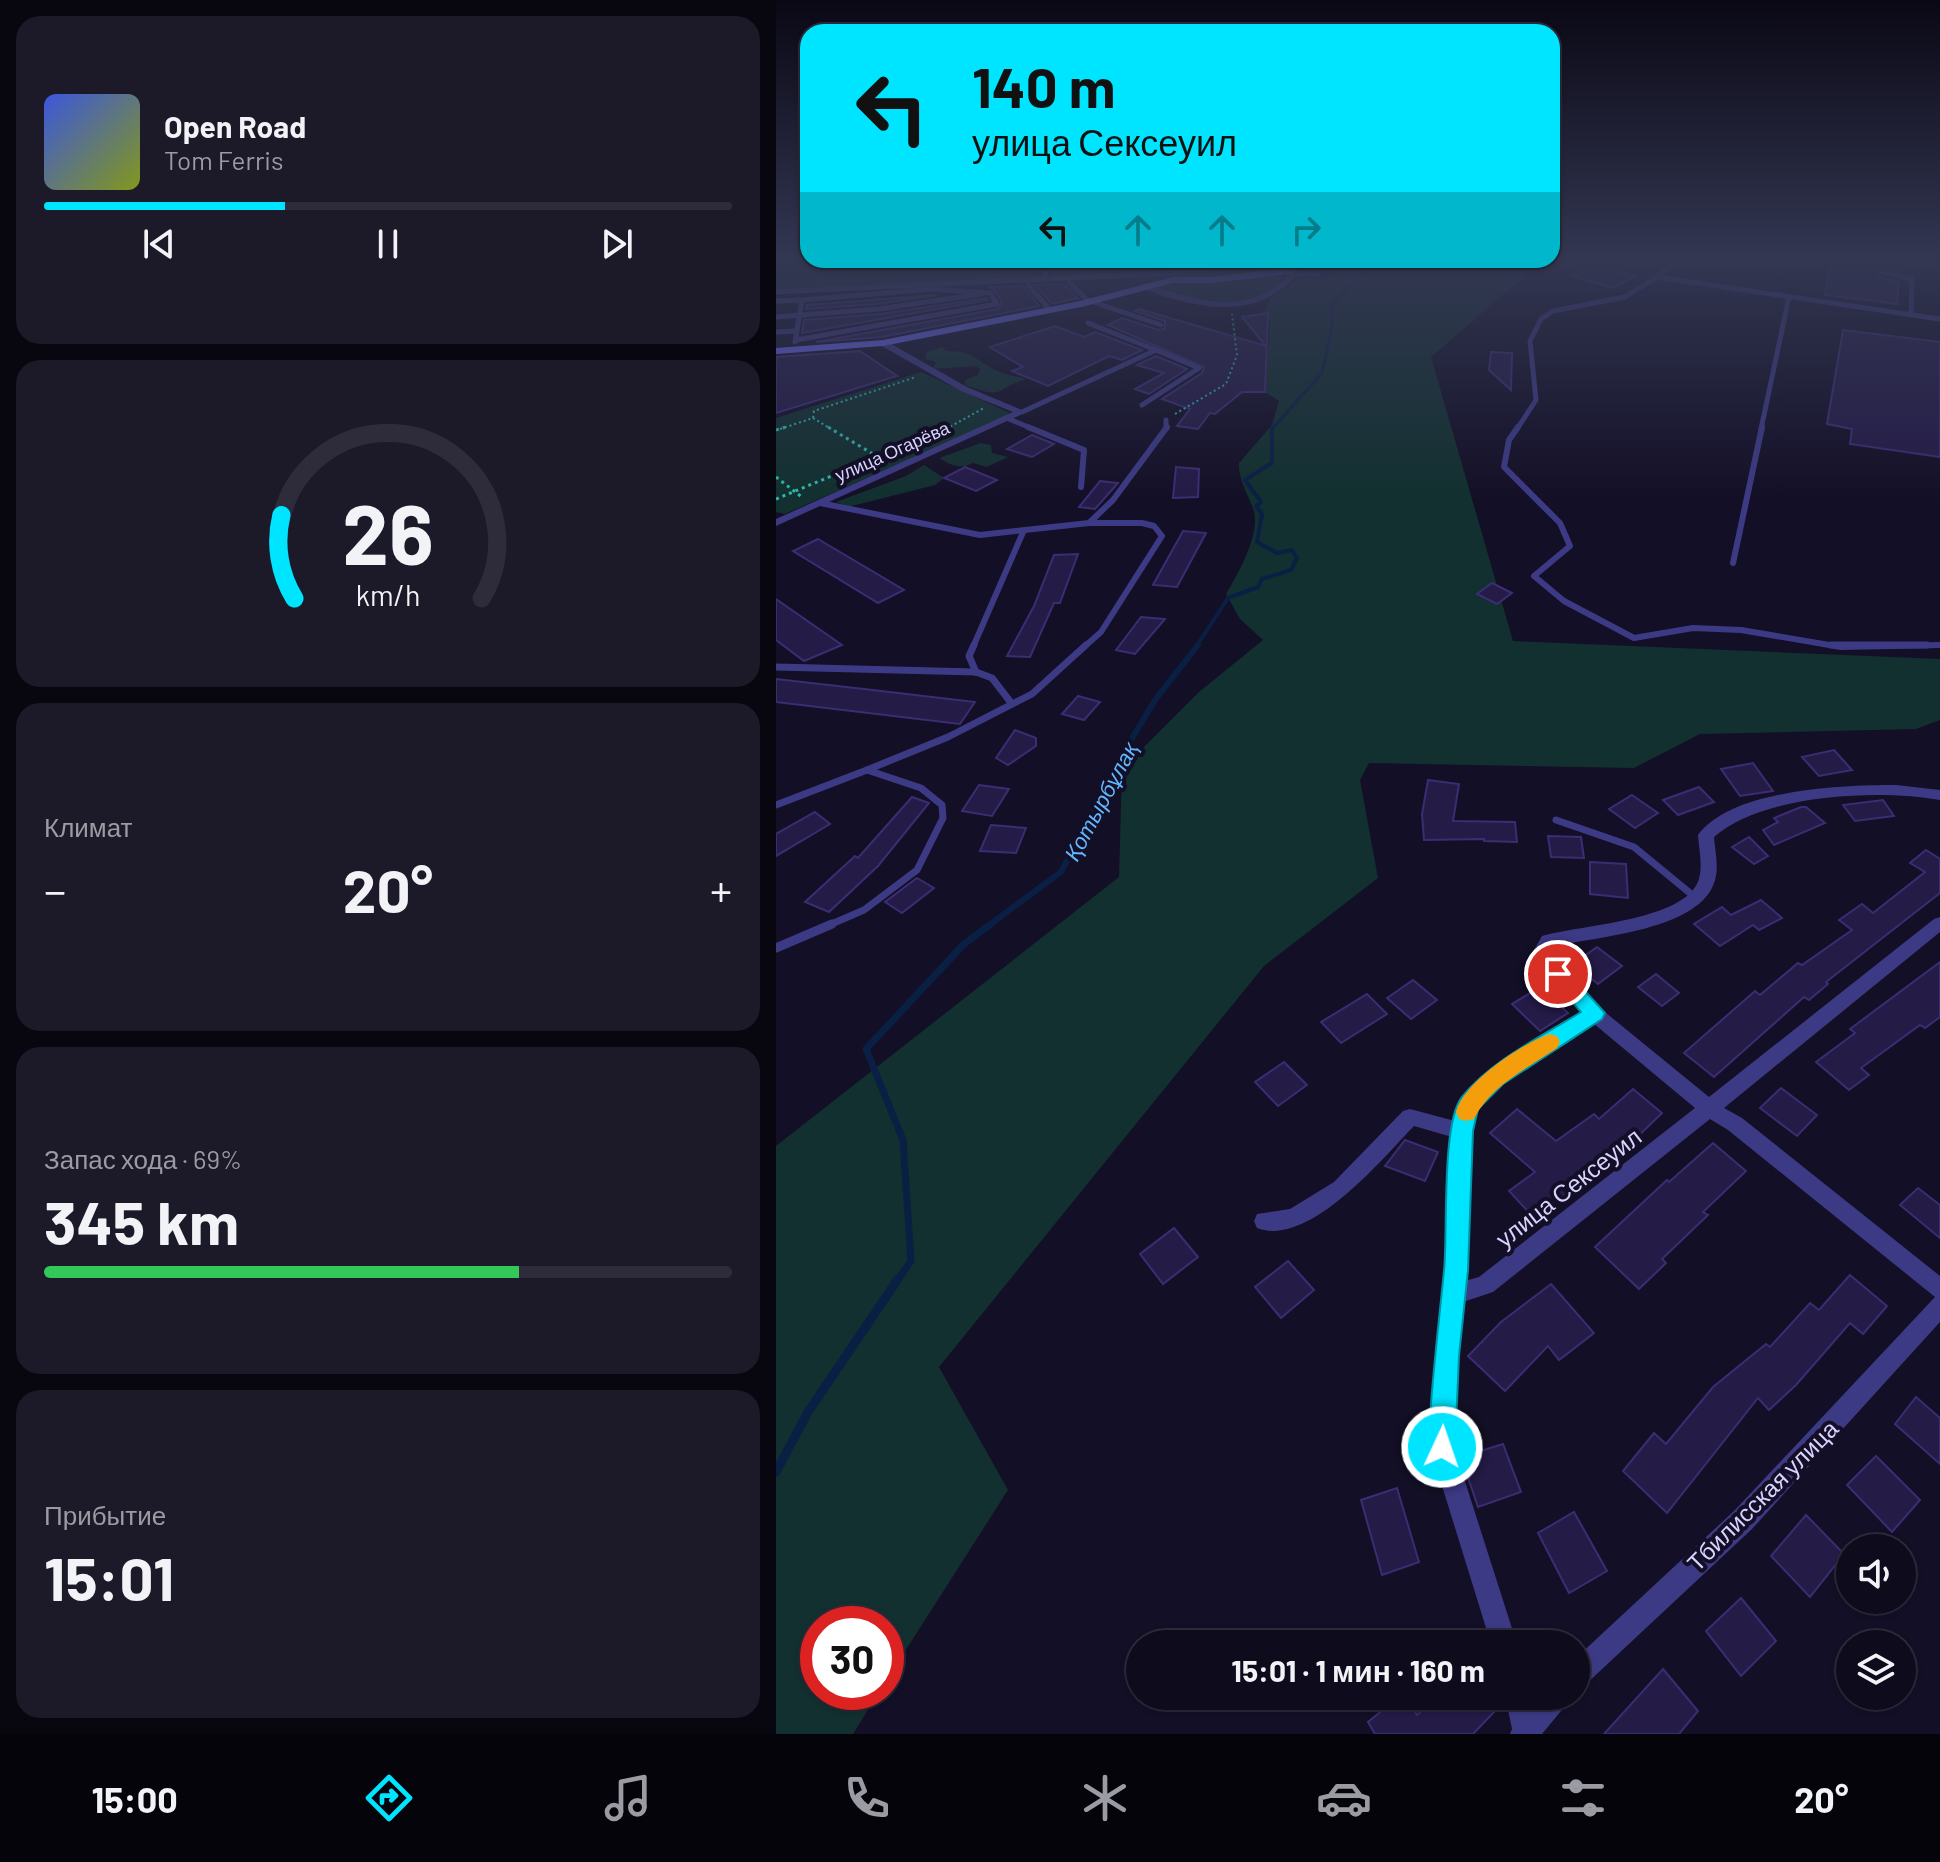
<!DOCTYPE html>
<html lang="ru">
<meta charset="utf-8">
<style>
:root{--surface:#0e0b1c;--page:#1c1929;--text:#f1f3f6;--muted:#9b9ba3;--line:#2e2b3b;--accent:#00e5ff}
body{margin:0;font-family:Barlow,sans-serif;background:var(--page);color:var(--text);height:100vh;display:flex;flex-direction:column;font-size:30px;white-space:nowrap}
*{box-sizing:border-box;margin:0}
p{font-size:26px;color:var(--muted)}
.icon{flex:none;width:44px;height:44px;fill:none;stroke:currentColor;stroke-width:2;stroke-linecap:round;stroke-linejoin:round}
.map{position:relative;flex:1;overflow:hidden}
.drawer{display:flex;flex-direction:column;gap:16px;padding:16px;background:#08060f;width:776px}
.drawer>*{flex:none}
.banner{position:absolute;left:24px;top:24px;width:760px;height:244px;border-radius:24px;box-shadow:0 2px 6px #0004,0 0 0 2px var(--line);background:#00e5ff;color:#111;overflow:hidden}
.buttons{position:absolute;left:1060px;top:1534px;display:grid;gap:16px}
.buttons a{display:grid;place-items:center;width:80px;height:80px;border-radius:50%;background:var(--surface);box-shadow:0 2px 6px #0004,0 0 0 2px var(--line);font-size:40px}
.speed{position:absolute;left:24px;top:1606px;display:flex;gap:16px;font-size:40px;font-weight:700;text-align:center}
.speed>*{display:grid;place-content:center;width:104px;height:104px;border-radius:50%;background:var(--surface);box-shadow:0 2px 6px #0004,0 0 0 2px var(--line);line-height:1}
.speed .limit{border:12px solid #d22;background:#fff;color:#111}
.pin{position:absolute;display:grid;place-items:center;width:68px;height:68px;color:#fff;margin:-34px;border:4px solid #fff;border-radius:50%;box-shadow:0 2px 8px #0007}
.me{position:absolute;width:88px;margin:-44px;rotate:3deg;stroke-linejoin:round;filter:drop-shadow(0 0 6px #0008)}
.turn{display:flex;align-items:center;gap:28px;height:168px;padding:0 40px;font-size:36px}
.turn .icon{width:104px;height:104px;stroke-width:2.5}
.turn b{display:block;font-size:56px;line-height:68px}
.lanes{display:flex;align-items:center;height:76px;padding:0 40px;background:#0003;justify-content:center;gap:40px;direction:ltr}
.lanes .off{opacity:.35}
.big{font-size:60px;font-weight:700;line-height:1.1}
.drawer .widget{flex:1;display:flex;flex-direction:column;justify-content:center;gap:12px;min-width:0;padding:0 28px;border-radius:24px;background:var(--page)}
.drawer .dial{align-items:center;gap:0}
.dial svg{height:208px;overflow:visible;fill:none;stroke:var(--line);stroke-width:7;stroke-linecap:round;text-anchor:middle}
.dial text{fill:var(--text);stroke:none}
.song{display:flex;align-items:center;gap:24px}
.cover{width:96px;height:96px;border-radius:12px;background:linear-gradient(135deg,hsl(230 70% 55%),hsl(70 70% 35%))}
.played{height:8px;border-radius:4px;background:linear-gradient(90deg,var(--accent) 35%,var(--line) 35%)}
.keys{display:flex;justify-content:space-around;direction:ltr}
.heat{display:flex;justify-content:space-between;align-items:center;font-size:44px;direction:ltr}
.charge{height:12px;border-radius:6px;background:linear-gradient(90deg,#34c759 69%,var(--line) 0)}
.trip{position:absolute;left:350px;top:1630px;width:464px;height:80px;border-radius:40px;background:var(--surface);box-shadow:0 2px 6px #0004,0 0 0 2px var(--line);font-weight:700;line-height:80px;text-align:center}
.dock{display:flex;height:128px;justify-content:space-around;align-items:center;background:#06040b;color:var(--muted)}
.dock .icon{width:56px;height:56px}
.dock .on{color:var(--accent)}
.dock b{font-size:36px;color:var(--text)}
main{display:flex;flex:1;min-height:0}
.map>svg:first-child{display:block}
</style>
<main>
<section class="drawer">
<div class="widget">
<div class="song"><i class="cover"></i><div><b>Open Road</b><p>Tom Ferris</p></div></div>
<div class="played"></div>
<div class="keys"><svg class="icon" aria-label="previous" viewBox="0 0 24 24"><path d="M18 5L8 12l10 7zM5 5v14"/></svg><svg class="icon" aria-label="pause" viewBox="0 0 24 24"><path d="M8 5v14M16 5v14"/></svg><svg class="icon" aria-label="next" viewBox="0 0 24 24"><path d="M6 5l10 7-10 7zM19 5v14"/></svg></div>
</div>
<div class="widget dial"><svg viewBox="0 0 100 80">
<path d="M14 69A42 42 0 1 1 86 69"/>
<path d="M14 69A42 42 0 0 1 9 37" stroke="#00e5ff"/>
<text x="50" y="56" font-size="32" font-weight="700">26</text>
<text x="50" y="72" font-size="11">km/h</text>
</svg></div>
<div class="widget"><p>Климат</p>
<div class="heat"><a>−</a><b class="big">20°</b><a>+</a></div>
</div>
<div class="widget"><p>Запас хода · 69%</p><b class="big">345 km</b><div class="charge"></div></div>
<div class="widget"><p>Прибытие</p><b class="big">15:01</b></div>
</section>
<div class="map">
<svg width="1164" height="1734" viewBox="0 0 1164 1734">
<rect width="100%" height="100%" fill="#130f26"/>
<g fill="#12302f">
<path d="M0 257H32V260H272L259 282 0 293Z"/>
<path d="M776 257H814L756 270 655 357 737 641 1164 659V720L1140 729 924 734 858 768 593 763 584 780 602 878 488 966 163 1367 232 1490 110 1681V1624H42V1692H103L77 1734H0V1146L343 877 346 769 423 692 487 640 464 619 450 594C462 574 484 535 478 511 473 496 462 480 463 463L496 425 503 401 489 392 494 322 487 314 494 299 525 277 549 280 561 270 541 267C556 261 566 265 577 260H776Z"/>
<path d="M281 260H531L498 270 446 276 285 280 276 273Z"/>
<path d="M501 275 506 279C500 291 482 301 469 304L405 297 379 288 394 284Z"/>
<path d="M166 347 170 351C199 350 200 362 224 372 232 376 241 376 250 379 215 390 231 400 189 385V380L202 375 204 369 200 366 157 369 160 362 149 359 151 352Z"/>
<path d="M145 372 236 414 9 514 0 512V418Z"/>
<path d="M205 443 215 445 216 453 232 457 211 467 197 463C184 470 175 465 163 458Z"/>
<path d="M148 465 168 478 159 485 72 507 60 502 130 476Z"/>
</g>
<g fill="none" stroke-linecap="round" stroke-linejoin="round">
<path stroke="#0a1f44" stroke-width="3" d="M496 429 546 373 556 328V305L582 275 608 260"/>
<path stroke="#0a1f44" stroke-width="4" d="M420 647 452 598 482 587 486 579 515 570 521 558 516 550 501 553 481 542 486 514 480 506 485 502 469 480 496 463V427"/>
<path stroke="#0a1f44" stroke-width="6" d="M212 926 285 872 346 755 379 700 422 645"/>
<path stroke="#0a1f44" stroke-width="7" d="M121 1281 135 1261 127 1140 90 1049 188 944 215 924"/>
<path stroke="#0a1f44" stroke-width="9" d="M0 1472 32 1412 122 1279"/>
</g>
<g fill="#241b47" stroke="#3b2d73" stroke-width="2">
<path d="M1057 257H1126L1124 271 1105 267 1100 272 1103 277 1123 282 1121 304 1049 295Z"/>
<path d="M816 265 860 276 837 288 794 275Z"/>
<path d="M288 284 302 298 276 304 259 285Z"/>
<path d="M247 286 263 306 106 337 40 342 222 309 226 302 218 290 212 287Z"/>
<path d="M161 295 102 304 30 309 31 305Z"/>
<path d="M211 298 212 300 26 333 28 320 104 314Z"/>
<path d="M363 309 490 346 466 317 492 313 489 392H466L439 414 434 413 422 429 401 426 414 409 386 399 426 373 428 367 332 325 346 318 383 330 389 329V321L359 311Z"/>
<path d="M279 326 308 337 319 332 366 350 346 360 333 356 272 386 236 371 247 367 214 347Z"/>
<path d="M1067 330 1164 342V457L1074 444 1076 429 1051 424Z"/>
<path d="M84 351 121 376 0 413V357Z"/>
<path d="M715 352 736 353 735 390 713 370Z"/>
<path d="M380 356 411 369 373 394 359 389 388 373 361 365Z"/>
<path d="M256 435 278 444 256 457 231 449Z"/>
<path d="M189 467 199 471 221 480 200 491 168 478Z"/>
<path d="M400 467 423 469 422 497 397 498Z"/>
<path d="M324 481 342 483 319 509 303 507Z"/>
<path d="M407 531 430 533 401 587 377 585Z"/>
<path d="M42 539 128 590 102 603 17 551Z"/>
<path d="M302 554 284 603H278L254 657 231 656 258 606 278 555Z"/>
<path d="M716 583 736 593 721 604 701 594Z"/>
<path d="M0 599 66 645 28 661 0 640Z"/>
<path d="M365 617 389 619 359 654 340 650Z"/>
<path d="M0 679 88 689 199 702 184 724 0 702Z"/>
<path d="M302 696 324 702 308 720 286 714Z"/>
<path d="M239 730 260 738V746L232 765 220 758Z"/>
<path d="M1058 750 1076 770 1043 776 1026 757Z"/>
<path d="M977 763 997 791 964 796 945 769Z"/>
<path d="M652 780 683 784 677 821 739 822 741 842 708 841V839L648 840 646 814Z"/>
<path d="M203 785 233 789 216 816 186 811Z"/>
<path d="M923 787 938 802 902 815 887 800Z"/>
<path d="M856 795 882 813 859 828 833 809Z"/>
<path d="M136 797 153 803 102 866 53 912 29 902 79 856 82 858Z"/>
<path d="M1107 800 1118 816 1079 821 1067 805Z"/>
<path d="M1025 807H1030L1049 823 998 845 987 830 1002 822 998 818Z"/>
<path d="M39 812 54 824 0 856V834Z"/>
<path d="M215 825 250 828 240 853 204 851Z"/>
<path d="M772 836 805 837 808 858 775 857Z"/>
<path d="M973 837 992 856 978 864 956 847Z"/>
<path d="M1150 850 1164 859V893L1050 982 1052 984 1033 1000 1028 997 938 1077 908 1053 979 991 984 995 1022 963 1026 965 1076 930 1063 920 1086 904 1097 913 1149 872 1134 863Z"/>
<path d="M814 862 850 864 852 898 814 894Z"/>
<path d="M141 878 158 888 126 913 109 902Z"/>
<path d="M985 900 1006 918 983 930 977 925 944 946 918 924 946 907 955 915Z"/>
<path d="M821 947 846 966 822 984 797 964Z"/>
<path d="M1164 962V1017L1149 1028 1144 1025 1085 1068 1093 1075 1073 1090 1040 1062 1079 1033 1074 1029Z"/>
<path d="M880 974 903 993 886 1006 862 987Z"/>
<path d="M637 980 661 1000 635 1019 611 998Z"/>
<path d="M764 987 792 1013 764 1031 736 1004Z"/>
<path d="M591 994 611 1014 565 1043 545 1022Z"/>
<path d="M508 1062 531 1085 502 1106 479 1082Z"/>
<path d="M1005 1088 1041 1115 1021 1136 984 1108Z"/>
<path d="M857 1089 886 1113 851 1147 758 1218 733 1191 759 1172 714 1133 741 1109 780 1141 818 1114 823 1119Z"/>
<path d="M629 1140 662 1152 649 1181 609 1166Z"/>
<path d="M937 1143 970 1171 927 1212 932 1215 886 1259 890 1263 863 1289 819 1247 891 1180 893 1182Z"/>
<path d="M1142 1188 1164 1205V1238L1124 1205Z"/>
<path d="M398 1228 422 1257 387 1284 364 1254Z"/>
<path d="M512 1261 538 1290 505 1318 479 1287Z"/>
<path d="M1074 1275 1111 1306 1087 1334 1074 1323 1020 1385 993 1410 982 1398 891 1513 847 1471 878 1433 890 1444 937 1387 990 1344 994 1347 1034 1303 1043 1310Z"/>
<path d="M775 1284 818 1333 783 1360 772 1346 729 1391 692 1356 725 1322Z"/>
<path d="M1140 1397 1164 1418V1464L1119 1424Z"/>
<path d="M727 1444 745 1492 702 1507 685 1457Z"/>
<path d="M1100 1456 1144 1500 1116 1532 1071 1485Z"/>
<path d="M621 1488 643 1562 606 1575 585 1500Z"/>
<path d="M798 1512 831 1571 793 1593 762 1533Z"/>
<path d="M1030 1515 1068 1554 1034 1597 995 1556Z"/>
<path d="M965 1598 1000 1641 965 1676 930 1631Z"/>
<path d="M887 1669 922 1711 903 1734H828Z"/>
<path d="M624 1696H630L641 1715 661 1696H712L721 1709 697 1734H599L592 1722Z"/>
</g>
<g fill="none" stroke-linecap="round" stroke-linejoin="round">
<g stroke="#2fb8b0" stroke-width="2" stroke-dasharray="2 3" stroke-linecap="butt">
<path d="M399 414 450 384 461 355 456 314"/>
<path d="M37 418 55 429"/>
<path d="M4 429 37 418 38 411 140 377"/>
<path d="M170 429 208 408"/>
</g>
<g stroke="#2fb8b0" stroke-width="3" stroke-dasharray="3 4" stroke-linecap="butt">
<path d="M52 427 102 457"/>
<path d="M0 430 10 427"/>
<path d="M0 477 27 498"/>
<path d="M0 499 174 427"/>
</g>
<g stroke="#3d3a85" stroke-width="5">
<path d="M904 257 881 277 1164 319"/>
<path d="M1105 272 1136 279 1135 315"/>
<path d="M515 274H542"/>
<path d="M267 278 276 260"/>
<path d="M293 282 311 300 385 325"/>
<path d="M252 285 274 310"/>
<path d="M0 292 395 273 494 260"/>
<path d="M0 301 26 300 19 342"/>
<path d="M0 317 103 309 205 294"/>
<path d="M312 323 380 350"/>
<path d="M0 332 21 331"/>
<path d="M20 340 221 304 214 293 156 289 26 300"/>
<path d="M246 412 380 350 423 368 366 405"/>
<path d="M233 419 257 429"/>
<path d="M390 429V420"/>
<path d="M741 429 760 400 754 341 765 319 777 311 849 297 881 277"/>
<path d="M985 429 1013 297"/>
</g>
<g stroke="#3d3a85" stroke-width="6">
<path d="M252 427 308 450 305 487"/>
<path d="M742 427 733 440 728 467 784 523 794 546 758 576 788 601 858 638 917 628 965 630 1065 647 1164 645"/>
<path d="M44 503 204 535 313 523H366L378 526 386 536 325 632 308 647"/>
<path d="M313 523 337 500 391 427"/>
<path d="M957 563 986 427"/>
<path d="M197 647 248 530"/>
</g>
<g stroke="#3d3a85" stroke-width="7">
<path d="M198 645 193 656 200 672"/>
<path d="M1055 645H1151"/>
<path d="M0 667 200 672 216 678 236 704"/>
<path d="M91 770 172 737 256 694 310 645"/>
<path d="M0 805 91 770 145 788 166 805 167 818 141 870 88 910 51 926"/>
<path d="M780 820 858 847 920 898"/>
</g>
<path stroke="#3d3a85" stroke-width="9" d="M0 948 56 924"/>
<g fill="#3d3a85" fill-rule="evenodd">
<path d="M511 269H517L520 276C489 311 445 312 402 300 390 297 376 293 366 287L370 284C421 300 468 318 512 276Z"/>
<path d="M104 341H110L191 387 251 412 0 526V519L237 412 185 391 104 345Z"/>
<path d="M1120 785 1164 790V800C1103 789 986 794 938 837 939 851 943 867 939 880 926 930 820 937 778 946L773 954 824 1008 933 1097 1158 919 1164 917V932L948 1108 966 1118 1164 1276V1322L976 1529 809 1685 800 1689V1658L958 1511 1159 1297 952 1130 934 1119 717 1292 687 1302 681 1356 678 1447 741 1644H715L654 1447 659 1356 669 1270 676 1137 638 1126C606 1159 533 1248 481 1228L478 1221 481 1214 514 1209 558 1182 627 1111 634 1109 679 1121 685 1099 712 1072 806 1012 755 955 766 936C804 925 902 921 921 884 928 870 923 850 922 835 956 789 1067 785 1120 785ZM817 1023 919 1108 703 1277 689 1281 696 1131 701 1109 726 1084Z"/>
<path d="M729 1696H755L757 1703 763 1696H794L790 1705 766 1734H734L736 1729Z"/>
</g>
<path fill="#6f6bff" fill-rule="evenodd" d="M533 260H547L514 274 435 283H397L305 307 107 346 0 354V348L107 340 304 301 397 277H435L512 268Z"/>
</g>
<linearGradient id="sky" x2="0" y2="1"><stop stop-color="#0a0815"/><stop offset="0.52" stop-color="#333752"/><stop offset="1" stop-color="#333752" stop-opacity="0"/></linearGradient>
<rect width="1164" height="499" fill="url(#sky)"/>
<path fill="#00e5ff" stroke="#0095a6" stroke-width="2" d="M782 967 789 969 829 1013 826 1019 727 1084 702 1109 697 1131 692 1270 683 1356 679 1447 675 1456 666 1460 656 1456 652 1447C655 1388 662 1330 668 1271 672 1234 665 1123 686 1097 716 1060 765 1037 805 1012L772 974 775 969Z"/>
<path fill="#f59e0b" d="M774 1034 781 1036 784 1042 781 1048C752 1068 714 1086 698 1119L690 1121 683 1119 680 1112C687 1083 746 1043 774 1034Z"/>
<g text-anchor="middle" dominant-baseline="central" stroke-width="8" stroke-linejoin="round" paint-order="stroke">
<g font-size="18" fill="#d9d4ff" stroke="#130f26">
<text transform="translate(116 451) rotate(-24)">улица Огарёва</text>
</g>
<g font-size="22" font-style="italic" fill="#62b6ff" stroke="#130f26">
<text transform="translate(324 801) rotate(-62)">Қотырбұлақ</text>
</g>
<g font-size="24" fill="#d9d4ff" stroke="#130f26">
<text transform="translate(792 1187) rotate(-38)">улица Сексеуил</text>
<text transform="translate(986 1495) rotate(-45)">Тбилисская улица</text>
</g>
</g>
</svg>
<div class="buttons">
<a><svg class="icon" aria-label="sound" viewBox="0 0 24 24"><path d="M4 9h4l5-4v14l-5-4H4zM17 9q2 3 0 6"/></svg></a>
<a><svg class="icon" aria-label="layers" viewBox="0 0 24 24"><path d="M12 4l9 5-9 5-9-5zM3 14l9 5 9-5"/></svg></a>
</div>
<div class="speed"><div class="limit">30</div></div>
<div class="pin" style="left:782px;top:974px;background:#d93025"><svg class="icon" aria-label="arrive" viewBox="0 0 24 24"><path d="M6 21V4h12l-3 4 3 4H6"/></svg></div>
<svg class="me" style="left:666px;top:1447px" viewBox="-20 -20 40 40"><circle r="17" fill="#00e5ff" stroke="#fff" stroke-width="3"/><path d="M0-11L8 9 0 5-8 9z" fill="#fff"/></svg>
<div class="trip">15:01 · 1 мин · 160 m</div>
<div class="banner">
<div class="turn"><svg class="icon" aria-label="left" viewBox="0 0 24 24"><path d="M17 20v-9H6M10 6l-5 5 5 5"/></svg><div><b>140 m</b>улица Сексеуил</div></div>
<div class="lanes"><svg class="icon" aria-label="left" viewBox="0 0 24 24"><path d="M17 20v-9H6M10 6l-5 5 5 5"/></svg><svg class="icon off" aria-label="ahead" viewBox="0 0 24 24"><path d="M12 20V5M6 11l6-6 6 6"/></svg><svg class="icon off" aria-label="ahead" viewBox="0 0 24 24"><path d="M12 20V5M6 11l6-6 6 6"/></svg><svg class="icon off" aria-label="right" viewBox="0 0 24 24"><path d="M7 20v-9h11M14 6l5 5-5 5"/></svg></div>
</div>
</div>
</main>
<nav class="dock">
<b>15:00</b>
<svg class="icon on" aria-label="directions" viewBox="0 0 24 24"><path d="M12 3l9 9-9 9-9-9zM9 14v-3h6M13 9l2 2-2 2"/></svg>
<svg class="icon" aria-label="music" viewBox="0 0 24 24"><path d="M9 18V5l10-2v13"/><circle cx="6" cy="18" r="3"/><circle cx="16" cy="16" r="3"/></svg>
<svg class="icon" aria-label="phone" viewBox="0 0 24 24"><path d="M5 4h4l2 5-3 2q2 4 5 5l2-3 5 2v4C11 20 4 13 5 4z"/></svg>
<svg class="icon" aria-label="climate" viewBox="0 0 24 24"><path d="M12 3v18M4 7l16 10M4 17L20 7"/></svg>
<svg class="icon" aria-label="car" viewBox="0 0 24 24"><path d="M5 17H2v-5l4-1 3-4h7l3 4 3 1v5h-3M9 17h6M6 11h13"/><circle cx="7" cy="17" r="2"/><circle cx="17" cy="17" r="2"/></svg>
<svg class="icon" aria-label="filters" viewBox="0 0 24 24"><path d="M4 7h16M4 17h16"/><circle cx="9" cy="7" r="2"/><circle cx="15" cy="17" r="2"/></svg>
<b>20°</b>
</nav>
